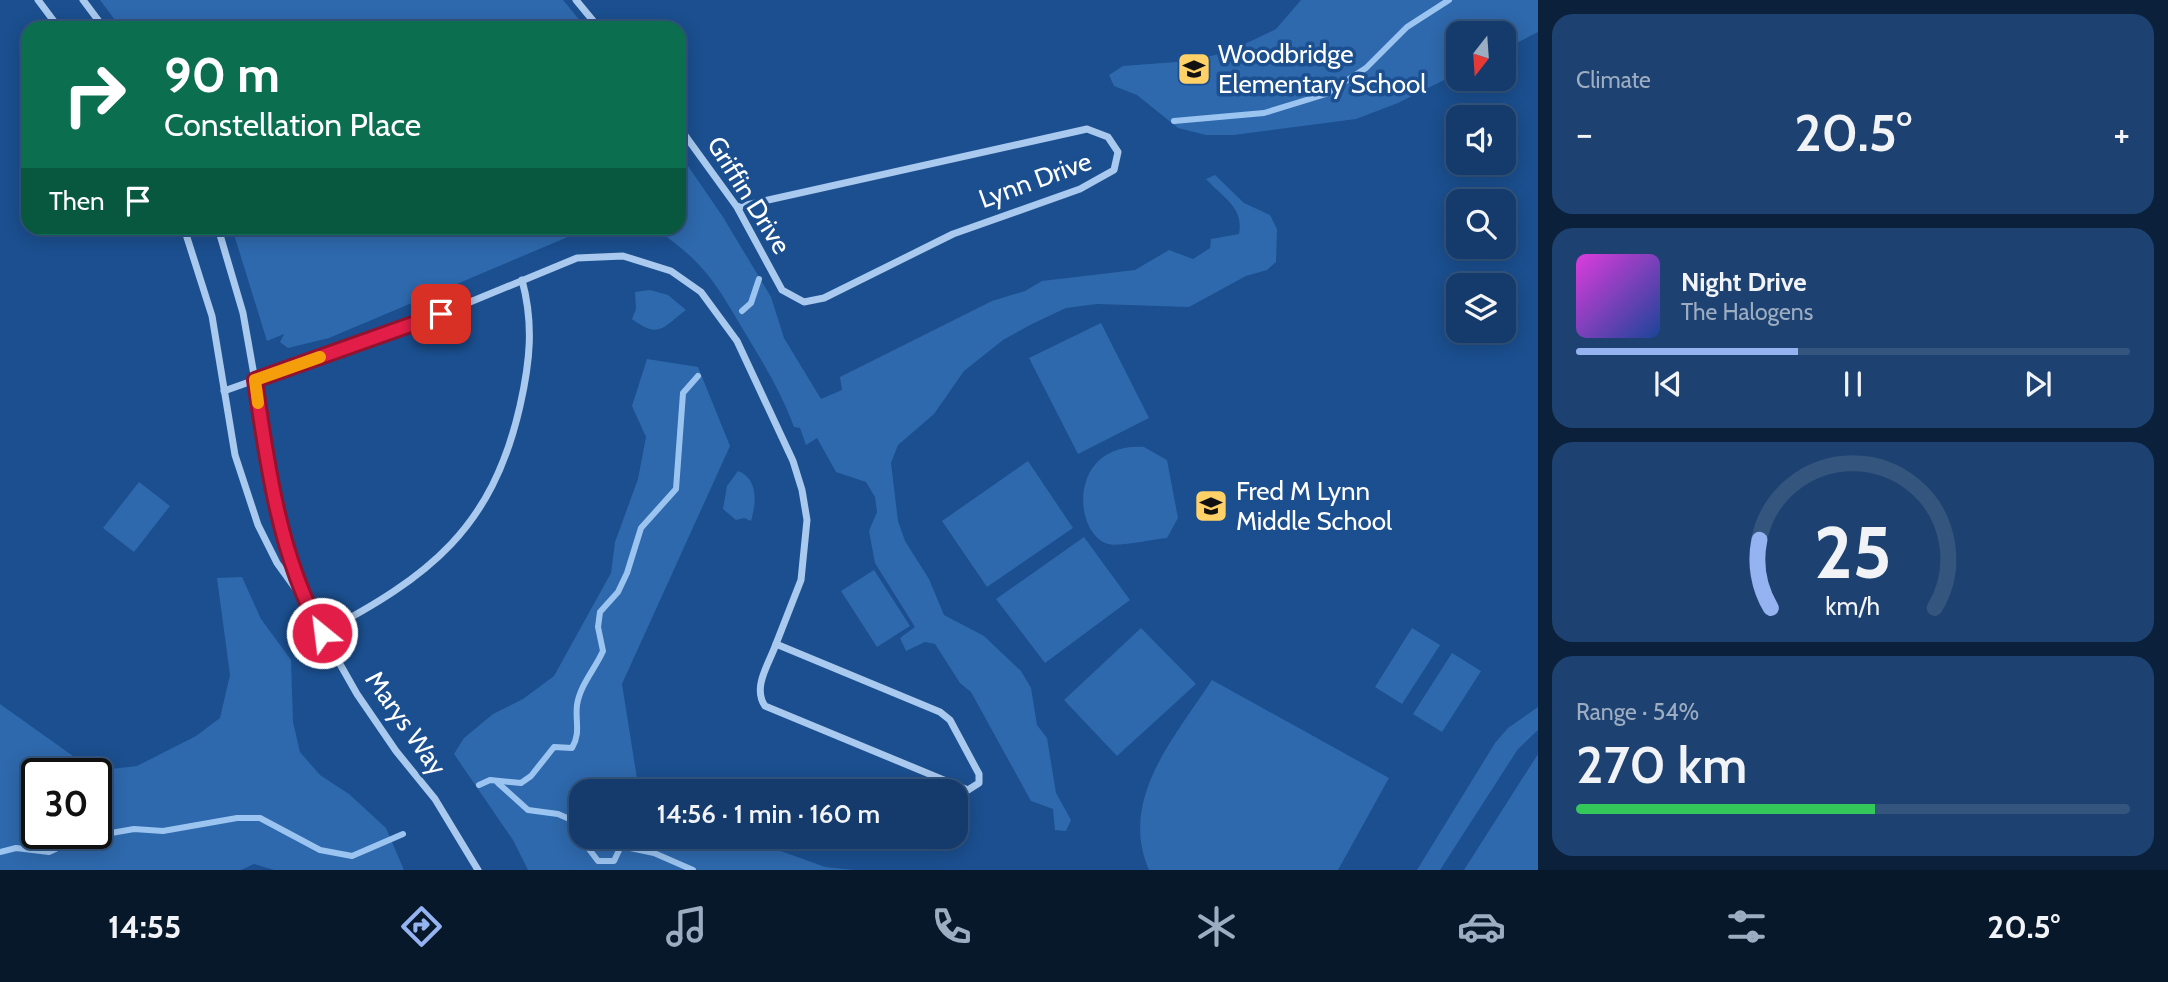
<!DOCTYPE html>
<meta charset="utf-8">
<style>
:root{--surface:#143b6b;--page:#1d4271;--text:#f1f3f6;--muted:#9dadc1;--line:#33557e;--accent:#95b2f1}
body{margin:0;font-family:Cabin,sans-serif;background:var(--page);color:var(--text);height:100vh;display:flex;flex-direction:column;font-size:26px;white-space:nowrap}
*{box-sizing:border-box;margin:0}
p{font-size:23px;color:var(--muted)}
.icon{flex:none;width:38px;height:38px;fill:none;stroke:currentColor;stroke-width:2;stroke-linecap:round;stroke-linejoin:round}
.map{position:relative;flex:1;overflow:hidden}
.panel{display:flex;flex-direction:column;gap:14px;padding:14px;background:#0b203b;width:630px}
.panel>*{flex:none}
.top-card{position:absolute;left:21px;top:21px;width:665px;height:214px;border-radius:21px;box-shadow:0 4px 18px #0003,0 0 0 2px var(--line);background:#0b6e4f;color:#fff;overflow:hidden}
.needle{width:46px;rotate:197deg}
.fabs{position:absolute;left:1446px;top:21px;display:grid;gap:14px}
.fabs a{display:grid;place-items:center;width:70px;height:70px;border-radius:14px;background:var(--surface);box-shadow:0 4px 18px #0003,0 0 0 2px var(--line);font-size:35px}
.speed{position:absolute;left:21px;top:758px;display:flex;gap:14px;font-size:35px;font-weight:700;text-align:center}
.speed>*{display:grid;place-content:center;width:91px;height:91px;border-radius:50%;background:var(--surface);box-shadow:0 4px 18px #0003,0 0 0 2px var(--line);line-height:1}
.speed .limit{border:4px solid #111;border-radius:10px;background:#fff;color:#111}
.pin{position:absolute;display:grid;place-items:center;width:60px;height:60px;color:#fff;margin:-30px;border-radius:14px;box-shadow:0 4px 10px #0006}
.me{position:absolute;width:77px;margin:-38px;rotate:331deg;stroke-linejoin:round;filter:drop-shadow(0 0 5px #0008)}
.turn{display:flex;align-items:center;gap:24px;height:147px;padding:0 28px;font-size:32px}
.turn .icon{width:91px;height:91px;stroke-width:2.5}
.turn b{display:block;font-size:49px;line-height:60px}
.then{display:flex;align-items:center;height:66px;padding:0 28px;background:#0003;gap:14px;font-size:26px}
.big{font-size:52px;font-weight:600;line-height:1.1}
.panel .tile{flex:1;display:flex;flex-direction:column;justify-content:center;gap:10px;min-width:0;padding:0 24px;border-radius:21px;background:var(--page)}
.panel .dial{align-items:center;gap:0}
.dial svg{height:182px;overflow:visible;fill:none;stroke:var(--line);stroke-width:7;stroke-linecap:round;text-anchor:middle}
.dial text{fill:var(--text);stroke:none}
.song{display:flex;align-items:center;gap:21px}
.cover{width:84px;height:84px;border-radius:10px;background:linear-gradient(135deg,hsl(300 70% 55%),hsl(220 70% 35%))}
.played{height:7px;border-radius:4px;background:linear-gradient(90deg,var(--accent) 40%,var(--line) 40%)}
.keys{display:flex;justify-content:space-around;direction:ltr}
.heat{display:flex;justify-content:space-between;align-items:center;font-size:38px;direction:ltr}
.charge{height:10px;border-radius:5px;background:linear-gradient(90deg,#34c759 54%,var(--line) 0)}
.trip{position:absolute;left:569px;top:779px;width:399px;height:70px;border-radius:21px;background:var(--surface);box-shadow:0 4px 18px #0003,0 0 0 2px var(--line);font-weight:600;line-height:70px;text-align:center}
.tabs{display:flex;height:112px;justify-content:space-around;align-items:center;background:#08182b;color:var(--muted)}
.tabs .icon{width:49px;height:49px}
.tabs .active{color:var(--accent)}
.tabs b{font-size:32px;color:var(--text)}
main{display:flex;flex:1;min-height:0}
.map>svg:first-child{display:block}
</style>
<main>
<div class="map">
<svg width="1538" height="870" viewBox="0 0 1538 870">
<rect width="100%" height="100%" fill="#1b4f8f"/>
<g fill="#2e69ad" fill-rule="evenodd">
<path d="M100 0H563L586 28H121Z"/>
<path d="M1301 0H1538V32L1503 50V33H1458V73L1398 103 1356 119 1234 135H1206L1178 128 1137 95 1114 86 1109 75 1123 66 1189 61 1228 52 1276 29Z"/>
<path d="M679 153 723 217 771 297 784 338 821 399 842 390 840 377 992 301 1025 291 1042 281 1135 270 1169 250 1193 259 1210 248 1211 239 1239 234C1244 207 1223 198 1206 179L1215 175 1244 203 1270 215 1277 229 1276 262 1267 270 1246 276 1189 307 1097 304 1066 308 1034 323 1003 340 964 371 934 414 898 445 891 463 898 521 905 541 929 579 944 615 984 636 1021 671 1031 688 1037 725 1047 738 1056 793 1071 820 1066 831 1055 830 1053 809 1031 801 971 692 960 683 935 644 925 642 906 651 900 638 915 627 875 563 869 531 877 512 875 497 866 482 836 472 817 438 806 445 800 428 794 427C782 394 765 366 747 336 716 284 706 263 654 228H679Z"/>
<path d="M232 228H589L329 338 288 348 280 342 284 334 267 341Z"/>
<path d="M650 290 668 295 686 310C662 328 659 339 632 319L636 309 635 292Z"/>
<path d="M1101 323 1149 418 1078 454 1029 358Z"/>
<path d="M647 359 698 367 730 446 622 684 639 791H581V836L742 837 825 867 854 870H528L513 840 454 754 464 738 493 714 523 699 554 676 611 573 615 542 638 479 646 437 632 406Z"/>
<path d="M1144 447 1167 460 1178 518 1167 538C1153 539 1120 547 1108 544 1072 533 1068 442 1144 447Z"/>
<path d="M1028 461 1073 528 987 587 942 521Z"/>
<path d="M738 471C759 479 756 504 751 521L744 518 736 520 723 509 727 486Z"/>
<path d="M139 482 170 506 134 552 103 528Z"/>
<path d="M1084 537 1130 600 1045 663 996 599Z"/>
<path d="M874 570 910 626 877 647 841 591Z"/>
<path d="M242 577 261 619 291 660 293 722 300 752 320 775 349 794 386 828 404 870H274L254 864 241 870H0V704L94 771 137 766 196 736 220 718 230 675 217 578ZM37 774H96V833H37Z"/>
<path d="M1141 628 1196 684 1117 756 1064 700Z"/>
<path d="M1412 628 1440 645 1402 704 1375 687Z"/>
<path d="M1452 653 1481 671 1442 732 1413 714Z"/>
<path d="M1212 680 1389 778 1338 870H1149C1118 799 1175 737 1212 680Z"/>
<path d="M1538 707V730L1518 749 1440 870H1417L1495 743 1508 728Z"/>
<path d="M1538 754V870H1464Z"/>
</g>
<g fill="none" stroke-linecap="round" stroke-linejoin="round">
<g stroke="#9cc4f0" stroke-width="6">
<path d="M1174 121 1264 113 1326 94 1366 68 1407 27 1449 0"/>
<path d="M742 311 751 303 759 279"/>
<path d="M498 783 528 810 558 814 581 824"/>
<path d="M479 785 490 780 521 783 531 776 554 747 572 748C581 733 575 721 577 705 580 685 595 669 603 651L598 627 600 612 618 592 627 573 641 528 676 489 683 393 698 376"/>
<path d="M587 836 589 849 598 861H614L621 846 654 853 693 870"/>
<path d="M0 852 16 848 49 852 77 839 134 829 163 831 237 818H260L320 850 352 856 403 834"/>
</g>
<g stroke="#a9c9ee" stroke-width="7">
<path d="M38 0 59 28"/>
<path d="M83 0 104 28"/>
<path d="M576 0 599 28"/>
<path d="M679 127 737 207 782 290 804 302 824 298 953 234 1080 189 1114 170 1118 152 1108 137 1087 129 737 207"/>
<path d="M184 228 212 316 235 455 258 525 277 563 303 599 357 694 396 751 435 799 478 870"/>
<path d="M218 228 243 313 278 510 301 592"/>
<path d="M224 391 441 314 577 258 623 256 671 271 701 292 737 341 793 461 802 490 807 520 801 580 776 644"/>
<path d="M322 633C429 577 492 529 520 406 530 362 534 324 522 280"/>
<path d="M776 644 940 712 950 720 979 774V783L968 790 765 706C752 687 769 664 776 644Z"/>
</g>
</g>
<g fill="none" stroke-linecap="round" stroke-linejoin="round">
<defs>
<path id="route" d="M322 633C280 558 267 465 255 380L441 314"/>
</defs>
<use href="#route" stroke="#92132f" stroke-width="18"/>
<use href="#route" stroke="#e11d48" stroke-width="12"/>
<path stroke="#f59e0b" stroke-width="12" d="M258 403 255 380 320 357"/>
</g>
<defs>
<symbol id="school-square" viewBox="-11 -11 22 22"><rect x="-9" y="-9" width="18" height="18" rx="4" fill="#ffd166" stroke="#1b4f8f"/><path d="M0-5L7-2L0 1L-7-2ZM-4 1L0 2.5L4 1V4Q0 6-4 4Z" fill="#111"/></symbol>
</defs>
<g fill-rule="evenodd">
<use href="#school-square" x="1175" y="50" width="38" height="38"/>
<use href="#school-square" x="1192" y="487" width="38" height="38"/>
</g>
<g text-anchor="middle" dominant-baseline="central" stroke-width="7" stroke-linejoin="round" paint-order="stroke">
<g font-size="26" fill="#fff" stroke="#1b4f8f" text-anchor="start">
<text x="1218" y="54">Woodbridge<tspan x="1218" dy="30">Elementary School</tspan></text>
<text x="1236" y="491">Fred M Lynn<tspan x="1236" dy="30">Middle School</tspan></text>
</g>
<g font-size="26" fill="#fff" stroke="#1b4f8f">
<text transform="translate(1035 180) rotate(-20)">Lynn Drive</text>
<text transform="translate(749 195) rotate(58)">Griffin Drive</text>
<text transform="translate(406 723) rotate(55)">Marys Way</text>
</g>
</g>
</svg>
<div class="fabs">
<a><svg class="needle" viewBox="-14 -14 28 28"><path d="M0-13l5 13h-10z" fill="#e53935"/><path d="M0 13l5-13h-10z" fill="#9dadc1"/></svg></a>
<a><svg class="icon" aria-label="sound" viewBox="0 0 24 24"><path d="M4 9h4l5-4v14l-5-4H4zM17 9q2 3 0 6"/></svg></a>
<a><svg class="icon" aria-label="search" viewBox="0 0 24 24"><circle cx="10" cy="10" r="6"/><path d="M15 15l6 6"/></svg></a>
<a><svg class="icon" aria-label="layers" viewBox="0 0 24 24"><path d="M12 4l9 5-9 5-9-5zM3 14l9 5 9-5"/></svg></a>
</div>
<div class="speed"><div class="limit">30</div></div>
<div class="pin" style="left:441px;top:314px;background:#d93025"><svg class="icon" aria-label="arrive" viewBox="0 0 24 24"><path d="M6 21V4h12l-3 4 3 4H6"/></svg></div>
<svg class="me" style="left:322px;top:633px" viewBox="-20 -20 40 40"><circle r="17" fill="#e11d48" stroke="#fff" stroke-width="3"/><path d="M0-11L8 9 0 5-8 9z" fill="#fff"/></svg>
<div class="trip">14:56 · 1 min · 160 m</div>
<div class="top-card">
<div class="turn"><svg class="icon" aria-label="right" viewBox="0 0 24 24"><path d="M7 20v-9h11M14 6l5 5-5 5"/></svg><div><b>90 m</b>Constellation Place</div></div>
<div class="then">Then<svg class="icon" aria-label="arrive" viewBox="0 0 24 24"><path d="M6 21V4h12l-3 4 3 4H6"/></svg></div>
</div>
</div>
<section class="panel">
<div class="tile"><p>Climate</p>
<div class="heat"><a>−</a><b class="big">20.5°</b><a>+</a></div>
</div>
<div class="tile">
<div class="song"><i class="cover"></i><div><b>Night Drive</b><p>The Halogens</p></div></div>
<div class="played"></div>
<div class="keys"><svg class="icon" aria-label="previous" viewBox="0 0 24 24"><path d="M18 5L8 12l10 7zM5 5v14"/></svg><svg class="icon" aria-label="pause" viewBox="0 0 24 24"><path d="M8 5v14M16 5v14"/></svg><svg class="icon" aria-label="next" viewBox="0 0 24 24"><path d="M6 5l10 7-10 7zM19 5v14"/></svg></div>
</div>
<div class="tile dial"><svg viewBox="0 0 100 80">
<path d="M14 69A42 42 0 1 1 86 69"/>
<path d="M14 69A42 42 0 0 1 9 39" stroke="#95b2f1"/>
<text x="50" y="56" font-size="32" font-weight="700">25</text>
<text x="50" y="72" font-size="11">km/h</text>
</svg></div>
<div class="tile"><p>Range · 54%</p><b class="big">270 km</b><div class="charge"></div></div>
</section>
</main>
<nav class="tabs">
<b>14:55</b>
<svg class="icon active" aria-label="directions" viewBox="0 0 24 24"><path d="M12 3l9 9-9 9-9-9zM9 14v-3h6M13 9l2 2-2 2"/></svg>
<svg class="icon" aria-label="music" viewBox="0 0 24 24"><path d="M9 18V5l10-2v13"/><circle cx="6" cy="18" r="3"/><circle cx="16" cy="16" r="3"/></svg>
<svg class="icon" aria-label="phone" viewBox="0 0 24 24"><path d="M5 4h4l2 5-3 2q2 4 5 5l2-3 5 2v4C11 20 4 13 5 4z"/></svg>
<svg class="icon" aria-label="climate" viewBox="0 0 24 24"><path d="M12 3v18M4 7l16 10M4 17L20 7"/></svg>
<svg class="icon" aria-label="car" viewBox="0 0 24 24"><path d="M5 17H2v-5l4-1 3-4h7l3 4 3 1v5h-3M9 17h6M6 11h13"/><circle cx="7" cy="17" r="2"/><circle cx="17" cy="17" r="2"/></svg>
<svg class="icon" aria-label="filters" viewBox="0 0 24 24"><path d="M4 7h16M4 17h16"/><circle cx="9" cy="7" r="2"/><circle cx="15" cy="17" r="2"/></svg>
<b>20.5°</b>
</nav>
